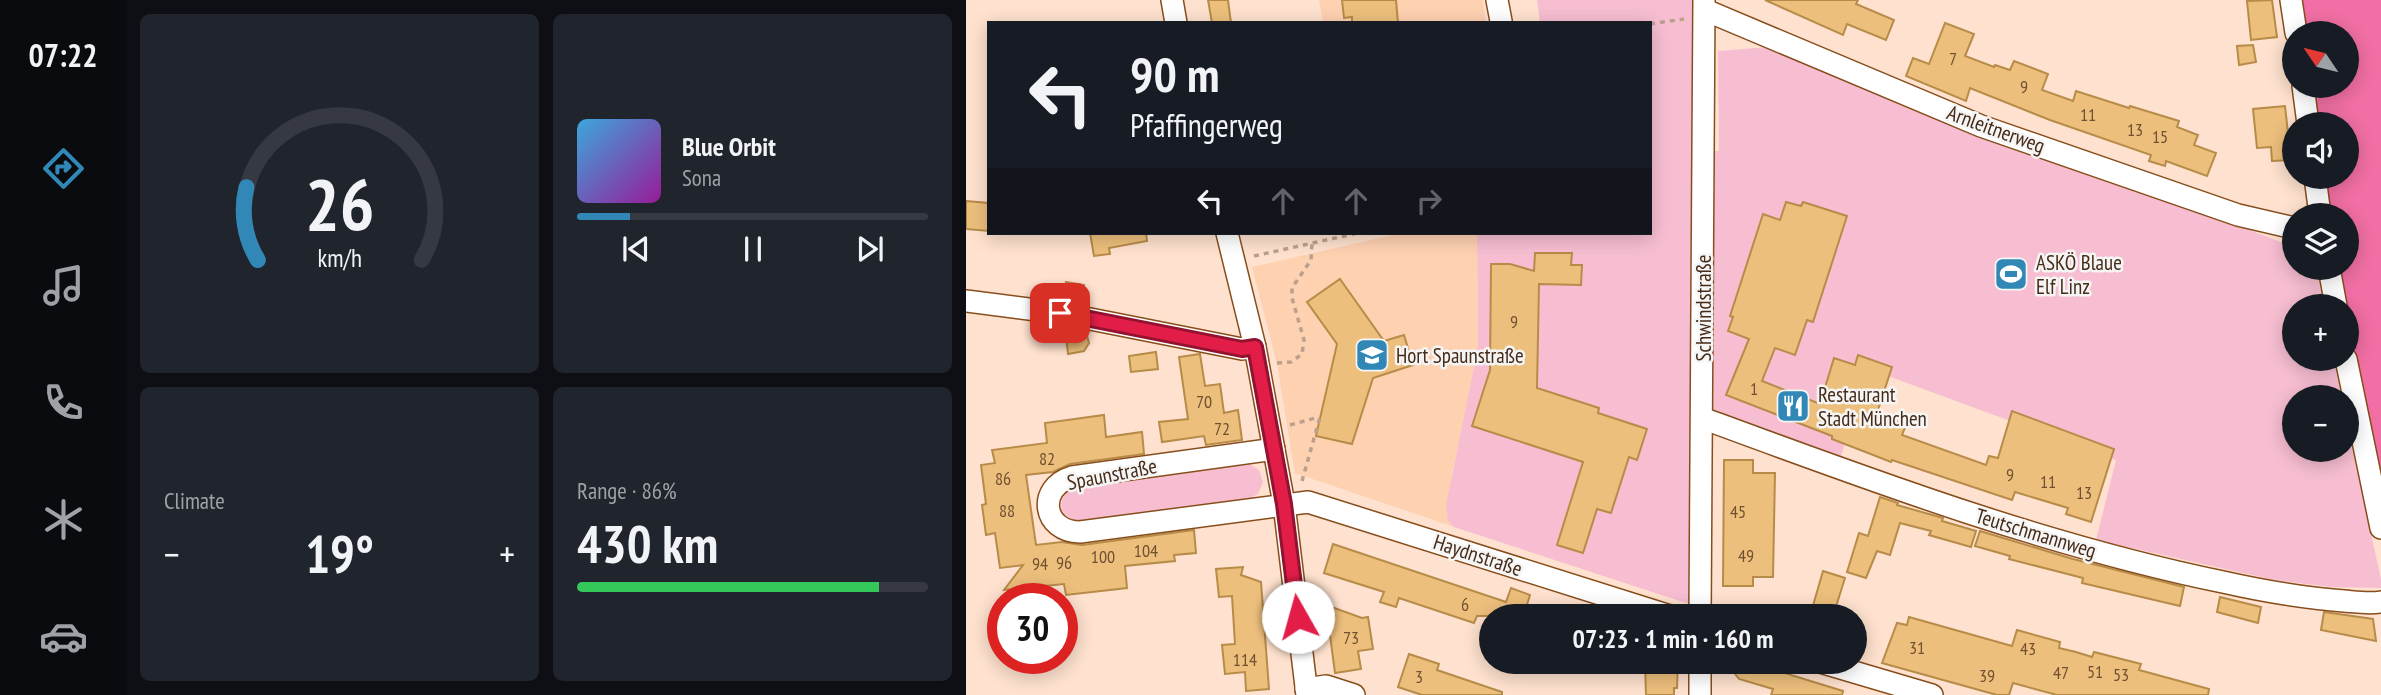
<!DOCTYPE html>
<meta charset="utf-8">
<style>
:root{--surface:#171b24;--page:#20242c;--text:#f1f3f6;--muted:#9ea1a6;--line:#363941;--accent:#3188b7}
body{margin:0;font-family:"PT Sans Narrow",sans-serif;background:var(--page);color:var(--text);height:100vh;display:flex;flex-direction:column;font-size:26px;white-space:nowrap}
*{box-sizing:border-box;margin:0}
p{font-size:23px;color:var(--muted)}
.icon{flex:none;width:38px;height:38px;fill:none;stroke:currentColor;stroke-width:2;stroke-linecap:round;stroke-linejoin:round}
.map{position:relative;flex:1;overflow:hidden}
.drawer{display:flex;flex-direction:column;gap:14px;padding:14px;background:#0d0f14;width:840px}
.drawer>*{flex:none}
.hud{position:absolute;left:21px;top:21px;width:665px;height:214px;border-radius:0px;box-shadow:0 4px 18px #0003;background:#171b24;color:var(--text);overflow:hidden}
.needle{width:46px;rotate:305deg}
.tools{position:absolute;left:1316px;top:21px;display:grid;gap:14px}
.tools a{display:grid;place-items:center;width:77px;height:77px;border-radius:50%;background:var(--surface);box-shadow:0 4px 18px #0003;font-size:35px}
.speed{position:absolute;left:21px;top:583px;display:flex;gap:14px;font-size:35px;font-weight:700;text-align:center}
.speed>*{display:grid;place-content:center;width:91px;height:91px;border-radius:50%;background:var(--surface);box-shadow:0 4px 18px #0003;line-height:1}
.speed .limit{border:10px solid #d22;background:#fff;color:#111}
.pin{position:absolute;display:grid;place-items:center;width:60px;height:60px;color:#fff;margin:-30px;border-radius:14px;box-shadow:0 4px 10px #0006}
.me{position:absolute;width:77px;margin:-38px;rotate:353deg;stroke-linejoin:round;filter:drop-shadow(0 0 5px #0008)}
.turn{display:flex;align-items:center;gap:24px;height:147px;padding:0 28px;font-size:32px}
.turn .icon{width:91px;height:91px;stroke-width:2.5}
.turn b{display:block;font-size:49px;line-height:60px}
.lanes{display:flex;align-items:center;height:66px;padding:0 28px;background:#0003;justify-content:center;gap:35px;direction:ltr}
.lanes .off{opacity:.35}
.big{font-size:52px;font-weight:800;line-height:1.1}
.drawer .widget{flex:1;display:flex;flex-direction:column;justify-content:center;gap:10px;min-width:0;padding:0 24px;border-radius:10px;background:var(--page)}
.drawer .dial{align-items:center;gap:0}
.dial svg{height:182px;overflow:visible;fill:none;stroke:var(--line);stroke-width:7;stroke-linecap:round;text-anchor:middle}
.dial text{fill:var(--text);stroke:none}
.song{display:flex;align-items:center;gap:21px}
.cover{width:84px;height:84px;border-radius:10px;background:linear-gradient(135deg,hsl(200 70% 55%),hsl(300 70% 35%))}
.played{height:7px;border-radius:4px;background:linear-gradient(90deg,var(--accent) 15%,var(--line) 15%)}
.keys{display:flex;justify-content:space-around;direction:ltr}
.heat{display:flex;justify-content:space-between;align-items:center;font-size:38px;direction:ltr}
.charge{height:10px;border-radius:5px;background:linear-gradient(90deg,#34c759 86%,var(--line) 0)}
.drawer .tiles{flex:1;display:grid;gap:14px;grid-template-columns:repeat(2,1fr)}
.trip{position:absolute;left:513px;top:604px;width:388px;height:70px;border-radius:35px;background:var(--surface);box-shadow:0 4px 18px #0003;font-weight:800;line-height:70px;text-align:center}
main{display:flex;flex:1;min-height:0}
.tabs{display:flex;flex-direction:column;width:126px;justify-content:space-around;align-items:center;background:#090b0e;color:var(--muted)}
.tabs .icon{width:49px;height:49px}
.tabs .selected{color:var(--accent)}
.tabs b{font-size:32px;color:var(--text)}
.map>svg:first-child{display:block}
</style>
<main>
<nav class="tabs">
<b>07:22</b>
<svg class="icon selected" aria-label="directions" viewBox="0 0 24 24"><path d="M12 3l9 9-9 9-9-9zM9 14v-3h6M13 9l2 2-2 2"/></svg>
<svg class="icon" aria-label="music" viewBox="0 0 24 24"><path d="M9 18V5l10-2v13"/><circle cx="6" cy="18" r="3"/><circle cx="16" cy="16" r="3"/></svg>
<svg class="icon" aria-label="phone" viewBox="0 0 24 24"><path d="M5 4h4l2 5-3 2q2 4 5 5l2-3 5 2v4C11 20 4 13 5 4z"/></svg>
<svg class="icon" aria-label="climate" viewBox="0 0 24 24"><path d="M12 3v18M4 7l16 10M4 17L20 7"/></svg>
<svg class="icon" aria-label="car" viewBox="0 0 24 24"><path d="M5 17H2v-5l4-1 3-4h7l3 4 3 1v5h-3M9 17h6M6 11h13"/><circle cx="7" cy="17" r="2"/><circle cx="17" cy="17" r="2"/></svg>
</nav>
<section class="drawer">
<div class="tiles">
<div class="widget dial"><svg viewBox="0 0 100 80">
<path d="M14 69A42 42 0 1 1 86 69"/>
<path d="M14 69A42 42 0 0 1 9 37" stroke="#3188b7"/>
<text x="50" y="56" font-size="32" font-weight="700">26</text>
<text x="50" y="72" font-size="11">km/h</text>
</svg></div>
<div class="widget">
<div class="song"><i class="cover"></i><div><b>Blue Orbit</b><p>Sona</p></div></div>
<div class="played"></div>
<div class="keys"><svg class="icon" aria-label="previous" viewBox="0 0 24 24"><path d="M18 5L8 12l10 7zM5 5v14"/></svg><svg class="icon" aria-label="pause" viewBox="0 0 24 24"><path d="M8 5v14M16 5v14"/></svg><svg class="icon" aria-label="next" viewBox="0 0 24 24"><path d="M6 5l10 7-10 7zM19 5v14"/></svg></div>
</div>
<div class="widget"><p>Climate</p>
<div class="heat"><a>−</a><b class="big">19°</b><a>+</a></div>
</div>
<div class="widget"><p>Range · 86%</p><b class="big">430 km</b><div class="charge"></div></div>
</div>
</section>
<div class="map">
<svg width="1415" height="695" viewBox="0 0 1415 695">
<rect width="100%" height="100%" fill="#fee1ce"/>
<g fill="#fed1b1">
<path d="M353 0H517L520 23H357Z"/>
<path d="M436 233H511L512 348 496 432 486 472 482 521 488 527 329 473 311 364 286 267Z"/>
</g>
<g fill="#f7bed1">
<path d="M571 0H728V150L753 151 752 51 803 47 1328 247V268H1350L1358 306H1328V359H1368L1375 397H1328V450H1381V426L1415 579V588L1365 587 1308 580 1130 540 1150 460 903 369 875 456 725 403 723 604 488 527 482 521 480 505 512 348 511 233H684V23H574Z"/>
<path d="M282 463 293 470 297 482 292 494 280 500 112 521C89 515 92 499 107 486Z"/>
</g>
<path fill="#f16fa4" d="M1336 0H1415V490L1373 268H1381V215H1364L1359 177H1381V124H1353L1348 86H1381V33H1341Z"/>
<g fill="#edbf7c" stroke="#b78b48" stroke-width="2">
<path d="M242 0H262L265 23H246Z"/>
<path d="M376 0H430L432 23H386V17L378 18Z"/>
<path d="M799 0H892L890 4 928 20 920 40 881 24 877 35Z"/>
<path d="M1306 0 1311 37 1285 40 1281 1Z"/>
<path d="M979 23 1008 34 999 56 1028 67 1029 65 1044 70 1048 61 1082 74 1076 90 1107 101 1110 91 1163 108 1164 106 1213 121 1211 127 1232 135 1228 145 1250 153 1241 176 1200 161 1199 166 1183 161 1185 155 1084 120 1004 88 1000 101 940 76 947 58 963 64Z"/>
<path d="M1287 45 1290 62 1273 65 1271 46Z"/>
<path d="M1319 106 1325 160 1306 161 1305 147 1291 148 1287 109Z"/>
<path d="M0 201 23 203V231L0 229Z"/>
<path d="M820 202 835 206 837 202 881 216 847 322 841 320 829 355 809 348 796 381 854 404 868 358 889 365 892 355 926 367 911 413 940 425 936 435 1020 465 1023 456 1032 458 1046 411 1148 449 1125 522 1100 514 1102 508 1049 492 1046 500 926 460 925 462 866 439V436L760 395 783 339 762 331 767 317 764 316 797 214 814 220Z"/>
<path d="M124 233H180L181 241 143 248 144 254 128 256Z"/>
<path d="M569 253H606L605 265H616L615 285 573 284 571 388 633 408 632 413 681 429 671 460 663 457 645 513 631 509 617 553 591 545 617 462 506 426 524 370 525 264H544L568 271Z"/>
<path d="M374 279 418 341 438 335 447 365 407 378 386 444 350 436 371 344 341 302Z"/>
<path d="M100 282 118 285 114 304 97 300Z"/>
<path d="M99 327 120 332 123 343 118 351 102 354Z"/>
<path d="M190 352 192 369 165 372 163 356Z"/>
<path d="M234 354 239 386 254 384 258 413 272 410 276 440 240 445 238 436 196 442 193 422 222 419 213 357Z"/>
<path d="M138 415 140 437 176 432 178 454 104 464 87 472 60 475 70 545 96 542 116 545 228 530 230 553 208 555 209 561 159 566 161 588 100 595 98 584 38 590 57 565 34 568 29 533 20 535 16 505 20 504 15 465 29 463 26 450 81 443 79 423Z"/>
<path d="M758 460H787V473H809L807 577H787V586H757Z"/>
<path d="M914 497 932 503 931 505 977 518 976 521 1010 531 1005 547 963 535 965 531 934 523 924 555 911 551 900 578 881 572 893 533 902 536Z"/>
<path d="M1014 531 1107 559 1218 587 1214 606 1116 583 1117 578 1043 559 1044 556 1009 546Z"/>
<path d="M367 544 540 602 545 588 564 595 560 608 574 613V616H511L508 623 433 598 430 607 414 602 418 592 358 573Z"/>
<path d="M277 567 275 575 295 582 303 689 280 691 279 672 259 674 256 645 269 644 266 596 253 597 250 569Z"/>
<path d="M857 571 879 578 867 616H844Z"/>
<path d="M1254 597 1295 607 1292 623 1251 612Z"/>
<path d="M360 605 396 618 402 617 407 649 392 651 395 669 369 673Z"/>
<path d="M1358 612 1407 619 1410 641 1355 630Z"/>
<path d="M943 617 1046 646 1051 630 1094 642 1093 648 1110 652 1126 657 1128 652 1175 664 1173 670 1243 689 1242 695H1091L1047 683 1043 695H1031L916 663 931 623 941 625Z"/>
<path d="M443 654 473 664 471 670 536 692V695H456L432 687Z"/>
<path d="M679 662H712L711 688H708V695H680Z"/>
<path d="M760 662H778L812 671 877 691 876 695H805L807 689 773 679Z"/>
</g>
<g fill="none" stroke-linecap="round" stroke-linejoin="round">
<defs>
<g id="street">
<path d="M206 0 210 23"/>
<path d="M531 0 535 21"/>
<path d="M1325 0 1330 33"/>
<path d="M739 10 1015 126 1272 215 1328 228"/>
<path d="M1337 86 1342 124"/>
<path d="M1349 177 1354 215"/>
<path d="M261 233 289 347 318 504 341 695"/>
<path d="M1363 268 1370 306"/>
<path d="M0 301 94 313 276 349 289 347"/>
<path d="M1380 359 1415 528"/>
<path d="M736 418C907 481 1078 545 1257 582 1297 591 1337 598 1378 601 1390 602 1403 604 1415 602"/>
<path d="M308 449 106 477C70 488 77 532 114 532L342 502 704 616"/>
<path d="M734 616 738 0"/>
<path d="M854 662 966 695"/>
<path d="M340 689 360 686 388 695"/>
<path d="M734 695V662"/>
</g>
</defs>
<use href="#street" stroke="#874d1b" stroke-width="24"/>
<g stroke="#bca08d" stroke-width="3.5" stroke-dasharray="5 5" stroke-linecap="butt">
<path d="M684 24 718 19"/>
<path d="M288 256 392 233"/>
<path d="M311 363 325 362 336 354 338 340 326 298V288L345 260 346 243"/>
<path d="M324 425 353 417"/>
<path d="M336 481 354 417"/>
</g>
<use href="#street" stroke="#fff" stroke-width="21"/>
</g>
<g fill="none" stroke-linecap="round" stroke-linejoin="round">
<defs>
<path id="route" d="M94 313 276 349 289 347 318 504 332 617"/>
</defs>
<use href="#route" stroke="#92132f" stroke-width="18"/>
<use href="#route" stroke="#e11d48" stroke-width="12"/>
</g>
<defs>
<symbol id="stadium-square" viewBox="-11 -11 22 22"><rect x="-9" y="-9" width="18" height="18" rx="4" fill="#3188b7" stroke="#f5f5f5"/><path d="M0-5a6.5 5 0 1 0 0 10a6.5 5 0 1 0 0-10ZM-3.5-1.8h7v3.6h-7Z" fill="#fff"/></symbol>
<symbol id="school-square" viewBox="-11 -11 22 22"><rect x="-9" y="-9" width="18" height="18" rx="4" fill="#3188b7" stroke="#f5f5f5"/><path d="M0-5L7-2L0 1L-7-2ZM-4 1L0 2.5L4 1V4Q0 6-4 4Z" fill="#fff"/></symbol>
<symbol id="restaurant-square" viewBox="-11 -11 22 22"><rect x="-9" y="-9" width="18" height="18" rx="4" fill="#3188b7" stroke="#f5f5f5"/><path d="M-5-6h1v4h1v-4h1v4h1v-4h1v5L-1.5 .5V6h-2V.5L-5-1ZM5-6V6H3V1.5H1.5Q1.5-4 5-6Z" fill="#fff"/></symbol>
</defs>
<g fill-rule="evenodd">
<use href="#stadium-square" x="1026" y="255" width="38" height="38"/>
<use href="#school-square" x="387" y="336" width="38" height="38"/>
<use href="#restaurant-square" x="808" y="387" width="38" height="38"/>
</g>
<g text-anchor="middle" dominant-baseline="central" stroke-width="5" stroke-linejoin="round" paint-order="stroke">
<g font-size="18" fill="#705031">
<text x="987" y="58">7</text>
<text x="1058" y="86">9</text>
<text x="1122" y="114">11</text>
<text x="1169" y="129">13</text>
<text x="1194" y="136">15</text>
<text x="548" y="321">9</text>
<text x="788" y="388">1</text>
<text x="238" y="401">70</text>
<text x="256" y="428">72</text>
<text x="81" y="458">82</text>
<text x="1044" y="474">9</text>
<text x="37" y="478">86</text>
<text x="1082" y="481">11</text>
<text x="1118" y="492">13</text>
<text x="41" y="510">88</text>
<text x="772" y="511">45</text>
<text x="180" y="550">104</text>
<text x="780" y="555">49</text>
<text x="137" y="556">100</text>
<text x="98" y="562">96</text>
<text x="74" y="563">94</text>
<text x="499" y="604">6</text>
<text x="385" y="637">73</text>
<text x="951" y="647">31</text>
<text x="1062" y="648">43</text>
<text x="279" y="659">114</text>
<text x="1129" y="671">51</text>
<text x="1095" y="672">47</text>
<text x="1155" y="674">53</text>
<text x="1021" y="675">39</text>
<text x="453" y="676">3</text>
</g>
<g font-size="21" fill="#462b18" stroke="#f5f5f5">
<text transform="translate(1030 129) rotate(20)">Arnleitnerweg</text>
<text transform="translate(737 308) rotate(-90)">Schwindstraße</text>
<text transform="translate(146 474) rotate(-11)">Spaunstraße</text>
<text transform="translate(1070 533) rotate(17)">Teutschmannweg</text>
<text transform="translate(512 555) rotate(18)">Haydnstraße</text>
</g>
<g font-size="21" fill="#462b18" stroke="#f5f5f5" text-anchor="start">
<text x="1070" y="262">ASKÖ Blaue<tspan x="1070" dy="24">Elf Linz</tspan></text>
<text x="430" y="355">Hort Spaunstraße</text>
<text x="852" y="394">Restaurant<tspan x="852" dy="24">Stadt München</tspan></text>
</g>
</g>
</svg>
<div class="tools">
<a><svg class="needle" viewBox="-14 -14 28 28"><path d="M0-13l5 13h-10z" fill="#e53935"/><path d="M0 13l5-13h-10z" fill="#9ea1a6"/></svg></a>
<a><svg class="icon" aria-label="sound" viewBox="0 0 24 24"><path d="M4 9h4l5-4v14l-5-4H4zM17 9q2 3 0 6"/></svg></a>
<a><svg class="icon" aria-label="layers" viewBox="0 0 24 24"><path d="M12 4l9 5-9 5-9-5zM3 14l9 5 9-5"/></svg></a>
<a>+</a>
<a>−</a>
</div>
<div class="speed"><div class="limit">30</div></div>
<div class="pin" style="left:94px;top:313px;background:#d93025"><svg class="icon" aria-label="arrive" viewBox="0 0 24 24"><path d="M6 21V4h12l-3 4 3 4H6"/></svg></div>
<svg class="me" style="left:332px;top:617px" viewBox="-20 -20 40 40"><circle r="19" fill="#fff"/><path d="M0-13L10 11 0 6-10 11z" fill="#e11d48"/></svg>
<div class="trip">07:23 · 1 min · 160 m</div>
<div class="hud">
<div class="turn"><svg class="icon" aria-label="left" viewBox="0 0 24 24"><path d="M17 20v-9H6M10 6l-5 5 5 5"/></svg><div><b>90 m</b>Pfaffingerweg</div></div>
<div class="lanes"><svg class="icon" aria-label="left" viewBox="0 0 24 24"><path d="M17 20v-9H6M10 6l-5 5 5 5"/></svg><svg class="icon off" aria-label="ahead" viewBox="0 0 24 24"><path d="M12 20V5M6 11l6-6 6 6"/></svg><svg class="icon off" aria-label="ahead" viewBox="0 0 24 24"><path d="M12 20V5M6 11l6-6 6 6"/></svg><svg class="icon off" aria-label="right" viewBox="0 0 24 24"><path d="M7 20v-9h11M14 6l5 5-5 5"/></svg></div>
</div>
</div>
</main>
